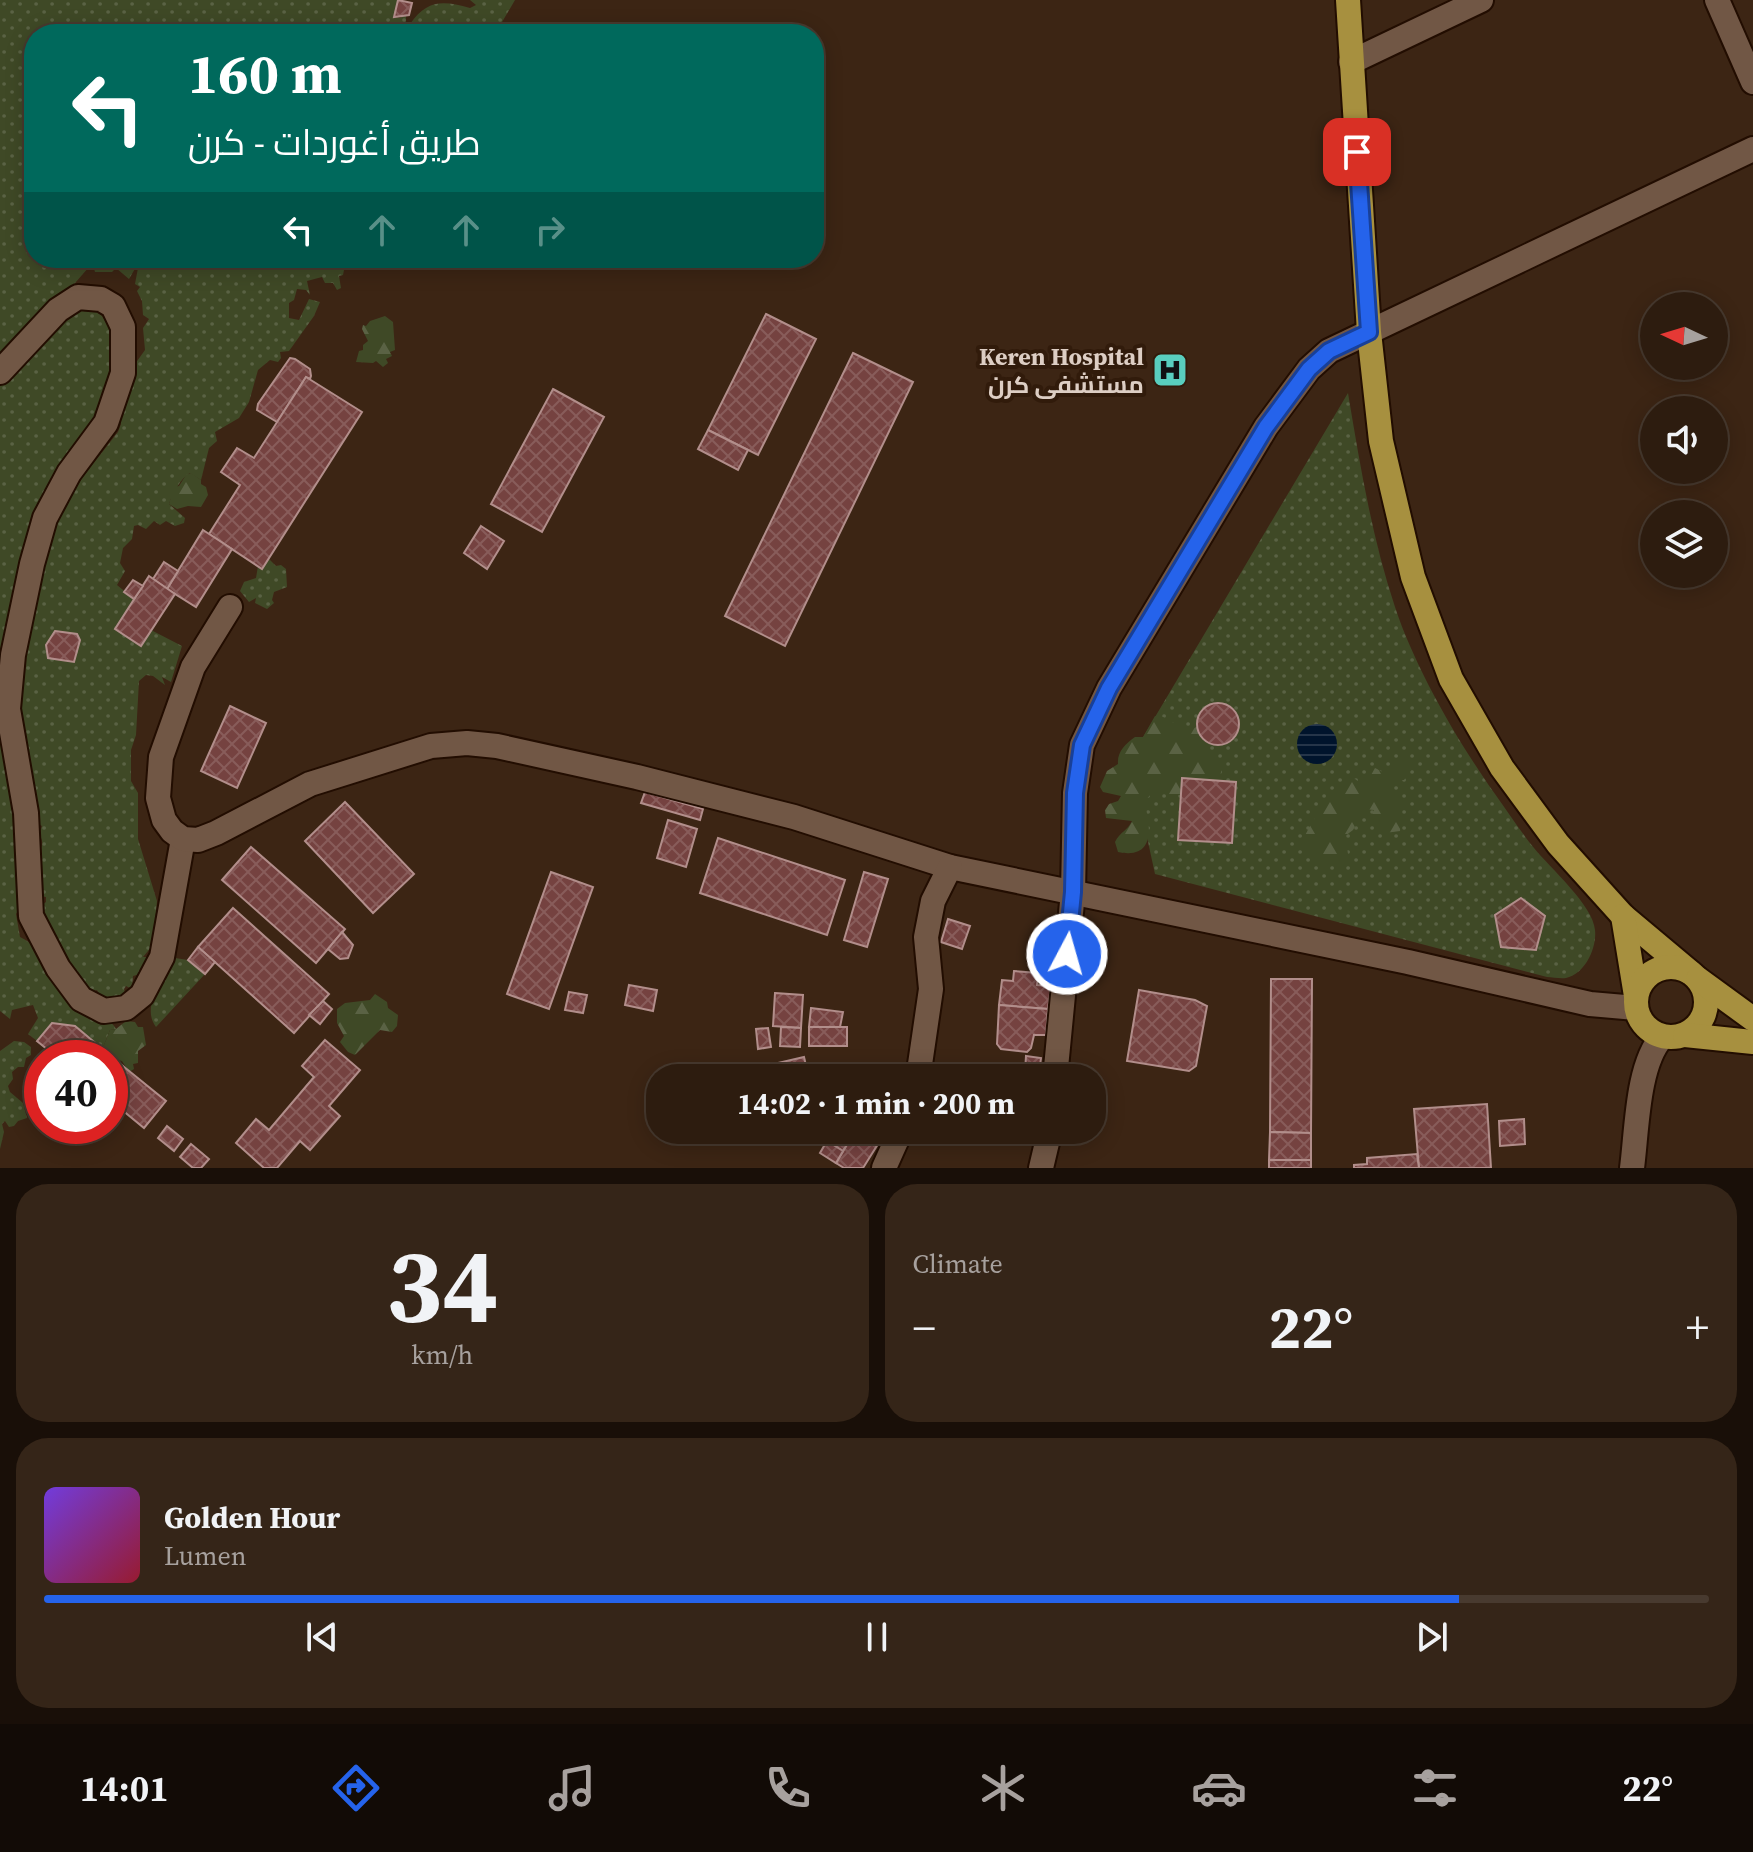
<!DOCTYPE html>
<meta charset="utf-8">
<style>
:root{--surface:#2d1c0f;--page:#352518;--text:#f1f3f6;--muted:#a7a19e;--line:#483a2f;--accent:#2563eb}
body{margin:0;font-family:"Source Serif 4",Cairo,serif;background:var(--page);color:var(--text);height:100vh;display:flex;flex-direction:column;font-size:30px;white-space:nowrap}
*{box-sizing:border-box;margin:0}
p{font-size:26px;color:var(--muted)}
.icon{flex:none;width:44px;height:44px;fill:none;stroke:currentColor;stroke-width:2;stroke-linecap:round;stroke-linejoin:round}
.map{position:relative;height:1168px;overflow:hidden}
.panel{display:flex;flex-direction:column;gap:16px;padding:16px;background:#190f08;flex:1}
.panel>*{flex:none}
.top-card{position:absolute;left:24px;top:24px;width:800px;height:244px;border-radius:32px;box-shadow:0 4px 20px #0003,0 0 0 2px var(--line);background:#00695c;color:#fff;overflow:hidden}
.needle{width:52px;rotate:274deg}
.buttons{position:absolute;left:1640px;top:292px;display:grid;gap:16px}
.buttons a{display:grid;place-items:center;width:88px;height:88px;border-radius:50%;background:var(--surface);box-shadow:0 4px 20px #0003,0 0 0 2px var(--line);font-size:40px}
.speed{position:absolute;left:24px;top:1040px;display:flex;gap:16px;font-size:40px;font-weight:700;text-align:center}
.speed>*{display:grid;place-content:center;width:104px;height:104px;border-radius:50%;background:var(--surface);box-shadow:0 4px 20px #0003,0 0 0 2px var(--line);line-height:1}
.speed .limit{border:12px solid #d22;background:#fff;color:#111}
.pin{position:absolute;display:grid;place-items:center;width:68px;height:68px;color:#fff;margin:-34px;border-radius:16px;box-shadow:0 4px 12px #0006}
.me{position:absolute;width:88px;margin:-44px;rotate:6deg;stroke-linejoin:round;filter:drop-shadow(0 0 6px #0008)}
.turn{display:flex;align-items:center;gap:28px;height:168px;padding:0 32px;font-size:36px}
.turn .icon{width:104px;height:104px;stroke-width:2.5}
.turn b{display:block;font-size:56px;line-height:68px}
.lanes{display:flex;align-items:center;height:76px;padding:0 32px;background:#0003;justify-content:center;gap:40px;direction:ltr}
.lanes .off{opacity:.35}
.big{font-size:60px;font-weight:700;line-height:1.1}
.panel .tile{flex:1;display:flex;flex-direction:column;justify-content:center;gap:12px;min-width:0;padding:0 28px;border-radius:32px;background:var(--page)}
.panel .dial{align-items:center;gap:0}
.dial b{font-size:104px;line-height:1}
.song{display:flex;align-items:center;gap:24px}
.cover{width:96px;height:96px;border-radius:12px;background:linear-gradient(135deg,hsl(260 70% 55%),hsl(350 70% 35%))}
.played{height:8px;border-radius:4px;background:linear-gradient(90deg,var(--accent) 85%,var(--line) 85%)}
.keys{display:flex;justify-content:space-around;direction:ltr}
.heat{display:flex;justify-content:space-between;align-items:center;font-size:44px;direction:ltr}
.panel .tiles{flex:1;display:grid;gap:16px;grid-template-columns:1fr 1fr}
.tile:last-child{grid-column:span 2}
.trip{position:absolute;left:646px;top:1064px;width:460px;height:80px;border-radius:32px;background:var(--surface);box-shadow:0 4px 20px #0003,0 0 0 2px var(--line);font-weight:700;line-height:80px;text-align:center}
.dock{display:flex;height:128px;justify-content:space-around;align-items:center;background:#120b06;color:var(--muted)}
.dock .icon{width:56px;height:56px}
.dock .selected{color:var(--accent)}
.dock b{font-size:36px;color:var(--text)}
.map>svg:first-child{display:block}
</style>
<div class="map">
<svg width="1753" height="1168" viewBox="0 0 1753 1168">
<defs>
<pattern id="grass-dots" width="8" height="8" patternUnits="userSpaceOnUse" patternTransform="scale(2)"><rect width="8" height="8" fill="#3f4926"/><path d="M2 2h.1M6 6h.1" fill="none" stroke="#5a6244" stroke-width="1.8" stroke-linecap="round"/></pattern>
<pattern id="forest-firs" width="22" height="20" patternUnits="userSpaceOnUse" patternTransform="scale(2)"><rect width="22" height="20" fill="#3f4926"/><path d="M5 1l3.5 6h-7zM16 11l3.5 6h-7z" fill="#5a6244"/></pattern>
<pattern id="water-rules" width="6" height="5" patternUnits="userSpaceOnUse" patternTransform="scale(2)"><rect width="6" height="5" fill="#00142c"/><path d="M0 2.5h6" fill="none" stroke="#253549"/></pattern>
<pattern id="building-cross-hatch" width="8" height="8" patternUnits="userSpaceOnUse" patternTransform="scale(2)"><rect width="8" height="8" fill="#754240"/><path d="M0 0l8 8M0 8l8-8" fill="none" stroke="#885c5a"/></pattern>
</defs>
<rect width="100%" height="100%" fill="#3c2514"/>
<g fill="url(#grass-dots)">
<path d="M0 0H398L394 17 400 18 406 14V23L410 24C427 0 442 0 470 8L476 5 470 0H515L495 34H34V258H350L348 270H344L343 275 339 276 341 288 337 290 333 283H325L322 277 307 281 310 295 306 290 297 289 294 300 289 303V318L299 320 309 299 320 302 314 316 289 351 280 352 281 358 278 362 270 360 258 370 249 402 239 418 215 432 217 441 209 448 201 480 190 473C181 478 172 494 169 504L185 518 184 523 175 526 166 521 160 525 154 521 146 529 138 525 134 526 132 539 123 548 120 563 125 571 117 585 134 599 115 629 141 646 151 630 182 646 171 682 162 677 165 685 153 676 146 675 139 681 136 735 131 750V781L138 793V839L157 901 153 945 143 957H151L140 974 133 976 132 989 126 986 124 989 126 997 119 1000 101 998 97 990 91 992C69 969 46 937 42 905L46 902V897L38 896V852C44 845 43 841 39 834L42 826 37 823 14 702 46 538 82 478 118 432 121 424 118 416 135 364 145 350 143 328 149 319 143 315 142 301 137 291 140 287 135 284 138 268 136 267 129 279 116 268 112 272H95L93 265 89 267 0 369Z"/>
<path d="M80 307 91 308 102 316 111 331 115 355 103 408 22 563 15 788 21 905 16 914 20 937C46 949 60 984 79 1005 89 1016 109 1015 116 1029L110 1030 102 1050 75 1026 53 1023 37 1041 28 1034 38 1018 33 1005 12 1010 10 1019 0 1011V385L46 334Z"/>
<path d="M1348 393C1360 465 1372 538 1395 607 1415 668 1458 742 1495 794 1508 812 1520 831 1534 848 1550 868 1593 905 1595 930 1597 948 1585 974 1566 978 1560 979 1553 977 1547 977L1155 874 1130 759Z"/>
<path d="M268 558 276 566 281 565 286 569 287 587 274 592 272 600 274 603 267 609 255 603 256 598 249 602 240 591 244 582 256 578 258 566Z"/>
<path d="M175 958 188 960 205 974 156 1027C140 1006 165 978 175 958Z"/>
<path d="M14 1041 24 1042 31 1047V1055L26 1058 24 1067H18L12 1072 13 1079 8 1086 10 1092 23 1103 27 1118 18 1121 14 1126 9 1127 5 1121 2 1124 4 1132 0 1149V1051Z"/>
</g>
<g fill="url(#forest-firs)">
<path d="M385 316 393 322 395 350 390 352 392 356 386 359 388 363 383 367 376 361 373 363 356 362 359 351 363 350V345L368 341 362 329 363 325 366 326 370 321Z"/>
<path d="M191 473 201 480V484L206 487 208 495 201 507 188 506 177 509 169 504 171 497 167 493 169 488 179 486 186 475Z"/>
<path d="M1155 716 1163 717 1187 730 1197 727 1199 734 1209 744 1210 753 1222 768 1219 780 1182 778 1181 795 1152 793 1144 802C1151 825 1156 860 1118 852L1115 842C1120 832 1128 830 1132 821L1106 818 1105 810 1109 804 1118 801 1121 796 1103 792 1100 787 1107 771 1118 764C1117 752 1125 744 1135 737H1143Z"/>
<path d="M1400 757 1410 758 1411 770 1404 780H1395L1388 787 1389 794H1398L1403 800 1400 831C1385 833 1380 835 1370 821L1374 810 1365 809 1353 830 1345 836 1349 860 1345 864 1320 862 1303 849C1303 832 1311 828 1317 813 1324 797 1336 783 1355 779L1365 786 1375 768 1383 772 1386 766H1392Z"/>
<path d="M375 994 387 1002 388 1008 398 1015 397 1026 392 1032 380 1030 355 1055 348 1052 340 1042 344 1036 337 1023V1009L345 1003 370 1000Z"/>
<path d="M126 1021 135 1022 138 1027H143L146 1045 138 1051V1063L133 1064 134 1069 129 1072 122 1061 114 1059 102 1050 110 1030 116 1029Z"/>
</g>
<circle fill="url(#water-rules)" cx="1317" cy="744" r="20"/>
<g fill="url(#building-cross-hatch)" stroke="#b28e8b" stroke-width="2">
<path d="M398 0 412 3 409 15 394 17Z"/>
<path d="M766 314 816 339 758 455 708 430Z"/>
<path d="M853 353 913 382 785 646 725 616Z"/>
<path d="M290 358 295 359 310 369 311 376 310 379 306 377 277 422 257 410 258 404Z"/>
<path d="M306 377 362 412 262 569 209 534 240 485 221 472 237 448 254 458Z"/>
<path d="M553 389 604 417 542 532 491 504Z"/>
<path d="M708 430 748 450 738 470 698 449Z"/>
<path d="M481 526 504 541 487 569 464 553Z"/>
<path d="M203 530 232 549 196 607 167 589Z"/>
<path d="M164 562 178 571 167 589 153 579Z"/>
<path d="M149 576 175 594 141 646 115 629Z"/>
<path d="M133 580 143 586 134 599 124 592Z"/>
<path d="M55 631 77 634 80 640 74 662 48 658 46 645Z"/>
<circle cx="1218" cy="724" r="21"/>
<path d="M230 706 266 723 237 788 201 771Z"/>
<path d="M1182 778 1236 782 1232 843 1178 840Z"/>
<path d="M645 792 703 809 700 820 641 803Z"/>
<path d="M345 802 414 874 373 913 305 841Z"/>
<path d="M668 820 697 829 686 867 657 858Z"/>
<path d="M718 838 845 880 827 935 700 893Z"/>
<path d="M251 847 345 929 316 963 222 880Z"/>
<path d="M551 872 593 887 549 1009 507 994Z"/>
<path d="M864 872 888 879 867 947 844 940Z"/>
<path d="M1521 898 1545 916 1536 950 1501 947 1495 915Z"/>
<path d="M233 908 329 994 294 1033 198 947Z"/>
<path d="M948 919 970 926 962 949 941 942Z"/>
<path d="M342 932 353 945 348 958 340 959 328 949Z"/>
<path d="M198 947 215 962 205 974 188 960Z"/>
<path d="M1014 971 1038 973 1037 985 1051 986 1048 1009 999 1005 1002 980 1013 981Z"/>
<path d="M1271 979H1312L1311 1133 1270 1132Z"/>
<path d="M629 985 657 990 653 1011 625 1005Z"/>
<path d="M1139 990 1195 1000 1207 1006 1196 1066 1189 1071 1127 1061Z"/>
<path d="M569 992 587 995 583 1013 565 1010Z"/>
<path d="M775 993 803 995 801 1028 773 1026Z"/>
<path d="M323 1001 332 1009 320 1024 309 1015Z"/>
<path d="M999 1005 1048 1009 1046 1035H1034L1031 1048 1027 1052 1001 1049 997 1044Z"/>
<path d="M811 1008 843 1012 840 1027H809Z"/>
<path d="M52 1023 75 1026 118 1062 110 1072V1058H58L37 1041Z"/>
<path d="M781 1027 801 1028 800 1047 780 1046Z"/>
<rect x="809" y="1027" width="38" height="19"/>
<path d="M768 1028 771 1047 758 1049 756 1029Z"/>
<path d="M325 1040 360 1070 329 1106 340 1116 310 1150 300 1141 277 1168H264L236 1143 256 1119 269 1130 314 1077 302 1066Z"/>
<path d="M1026 1056 1041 1058 1039 1073 1025 1072Z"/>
<path d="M804 1057 809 1078H782L778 1063Z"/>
<path d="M118 1062 166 1101 144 1128 110 1100V1072Z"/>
<path d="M1487 1104 1491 1168H1419L1414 1109Z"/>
<path d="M1524 1119 1525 1144 1500 1146 1499 1121Z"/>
<path d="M167 1126 183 1139 174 1151 158 1138Z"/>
<path d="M834 1130H856L843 1151 827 1141Z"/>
<path d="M856 1130 878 1144 863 1168H844L836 1163Z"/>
<path d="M1270 1132 1311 1133V1160H1269Z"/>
<path d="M827 1141 843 1151 836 1163 820 1153Z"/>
<path d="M191 1144 209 1159 201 1168H193L180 1157Z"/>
<path d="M1417 1154 1419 1168H1354V1165L1367 1164V1158Z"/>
<rect x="1269" y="1160" width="42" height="8"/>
</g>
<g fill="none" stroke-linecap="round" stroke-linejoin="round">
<defs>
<g id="minor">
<path d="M1717 0 1753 82"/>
<path d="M1351 62 1481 0"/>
<path d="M0 372 58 310 78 297 101 299 113 306 123 327V373L106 423 69 473 45 518 32 564 13 655 8 709 26 813 31 916 58 968 81 999 104 1011 126 1008 142 995 162 957 183 839"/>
<path d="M230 607 193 667 161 757 158 798 164 820 172 831 183 839 198 840 216 833 310 784 431 746 467 743 497 746 637 777 794 817 950 867 1408 962 1590 1004 1636 1008"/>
<path d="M918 1078 931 989 926 937 933 901 950 867"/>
<path d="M1055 1078 1073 892 1075 793 1082 745 1109 688 1266 427 1309 369 1329 351 1753 149"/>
<path d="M884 1168 901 1130"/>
<path d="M1041 1168 1050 1130"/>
<path d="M1632 1168C1637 1130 1637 1065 1662 1037"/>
</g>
<g id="highway">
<path d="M1348 0 1369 332 1381 441 1413 577 1451 679 1502 768 1558 844 1623 916 1691 973"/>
<path d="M1623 916 1636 996"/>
<circle cx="1671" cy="1002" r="35"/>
<path d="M1698 979 1753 1019"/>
<path d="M1685 1035 1753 1042"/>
</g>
</defs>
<use href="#minor" stroke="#220d01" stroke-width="28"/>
<use href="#highway" stroke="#220d01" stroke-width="28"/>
<use href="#minor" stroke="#715745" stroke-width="24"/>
<use href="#highway" stroke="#a7903f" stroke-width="24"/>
</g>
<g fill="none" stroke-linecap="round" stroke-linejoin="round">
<defs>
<path id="route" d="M1067 954 1073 892 1075 793 1082 745 1109 688 1266 427 1309 369 1329 351 1369 332 1357 152"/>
</defs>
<use href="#route" stroke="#184099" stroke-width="20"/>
<use href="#route" stroke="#2563eb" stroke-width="14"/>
</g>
<defs>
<symbol id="hospital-square" viewBox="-11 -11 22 22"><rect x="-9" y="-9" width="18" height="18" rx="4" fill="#59cebe" stroke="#311b0b"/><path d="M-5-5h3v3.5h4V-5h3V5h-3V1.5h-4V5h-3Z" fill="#111"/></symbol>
</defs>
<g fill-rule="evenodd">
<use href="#hospital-square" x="1150" y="350" width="40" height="40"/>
</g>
<g text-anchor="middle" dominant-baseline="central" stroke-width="8" stroke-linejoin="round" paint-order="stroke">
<g font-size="24" font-weight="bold" fill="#ddcec4" stroke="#311b0b" text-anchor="end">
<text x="1144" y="356">Keren Hospital<tspan x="1144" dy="28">مستشفى كرن</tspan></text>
</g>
</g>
</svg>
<div class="buttons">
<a><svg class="needle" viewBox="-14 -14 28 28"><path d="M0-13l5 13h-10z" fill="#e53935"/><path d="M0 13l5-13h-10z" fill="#a7a19e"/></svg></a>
<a><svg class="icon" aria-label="sound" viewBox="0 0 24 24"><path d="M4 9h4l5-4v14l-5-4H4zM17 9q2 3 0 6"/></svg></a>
<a><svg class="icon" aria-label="layers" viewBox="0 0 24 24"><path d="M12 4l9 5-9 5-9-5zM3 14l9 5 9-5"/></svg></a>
</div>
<div class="speed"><div class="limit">40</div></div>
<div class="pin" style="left:1357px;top:152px;background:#d93025"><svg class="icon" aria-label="arrive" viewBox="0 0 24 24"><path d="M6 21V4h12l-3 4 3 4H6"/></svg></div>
<svg class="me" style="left:1067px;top:954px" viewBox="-20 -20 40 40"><circle r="17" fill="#2563eb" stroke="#fff" stroke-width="3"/><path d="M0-11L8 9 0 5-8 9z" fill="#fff"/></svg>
<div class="trip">14:02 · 1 min · 200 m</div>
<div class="top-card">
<div class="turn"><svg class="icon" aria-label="left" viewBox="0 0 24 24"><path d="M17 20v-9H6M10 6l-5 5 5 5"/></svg><div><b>160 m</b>طريق أغوردات - كرن</div></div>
<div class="lanes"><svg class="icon" aria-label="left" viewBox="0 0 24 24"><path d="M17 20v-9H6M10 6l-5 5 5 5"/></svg><svg class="icon off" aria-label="ahead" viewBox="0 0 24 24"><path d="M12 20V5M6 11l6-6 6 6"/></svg><svg class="icon off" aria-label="ahead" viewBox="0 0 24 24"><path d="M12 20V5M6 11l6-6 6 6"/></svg><svg class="icon off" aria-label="right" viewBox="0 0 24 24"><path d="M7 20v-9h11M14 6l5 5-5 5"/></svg></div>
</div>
</div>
<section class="panel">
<div class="tiles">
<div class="tile dial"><b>34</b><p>km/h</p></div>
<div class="tile"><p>Climate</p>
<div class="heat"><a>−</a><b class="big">22°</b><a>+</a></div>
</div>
<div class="tile">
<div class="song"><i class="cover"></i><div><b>Golden Hour</b><p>Lumen</p></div></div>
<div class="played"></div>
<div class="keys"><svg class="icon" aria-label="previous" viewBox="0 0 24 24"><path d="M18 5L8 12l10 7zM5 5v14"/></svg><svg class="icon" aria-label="pause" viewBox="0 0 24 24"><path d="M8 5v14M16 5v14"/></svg><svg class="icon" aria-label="next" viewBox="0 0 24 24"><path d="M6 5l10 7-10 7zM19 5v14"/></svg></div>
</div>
</div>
</section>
<nav class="dock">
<b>14:01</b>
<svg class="icon selected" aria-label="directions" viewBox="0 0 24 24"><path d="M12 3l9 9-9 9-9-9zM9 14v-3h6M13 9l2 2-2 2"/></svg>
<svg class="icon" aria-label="music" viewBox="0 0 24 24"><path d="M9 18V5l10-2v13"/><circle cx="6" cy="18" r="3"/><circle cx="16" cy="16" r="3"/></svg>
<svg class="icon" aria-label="phone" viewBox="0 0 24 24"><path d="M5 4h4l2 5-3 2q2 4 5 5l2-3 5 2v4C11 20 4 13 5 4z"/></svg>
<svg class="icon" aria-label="climate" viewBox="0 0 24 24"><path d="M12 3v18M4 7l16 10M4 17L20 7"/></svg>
<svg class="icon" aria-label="car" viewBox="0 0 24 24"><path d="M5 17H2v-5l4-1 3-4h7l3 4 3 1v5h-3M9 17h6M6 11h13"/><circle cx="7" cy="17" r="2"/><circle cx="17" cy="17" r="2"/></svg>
<svg class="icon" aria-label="filters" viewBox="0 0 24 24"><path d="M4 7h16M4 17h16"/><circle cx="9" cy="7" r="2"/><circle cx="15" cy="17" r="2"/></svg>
<b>22°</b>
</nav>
